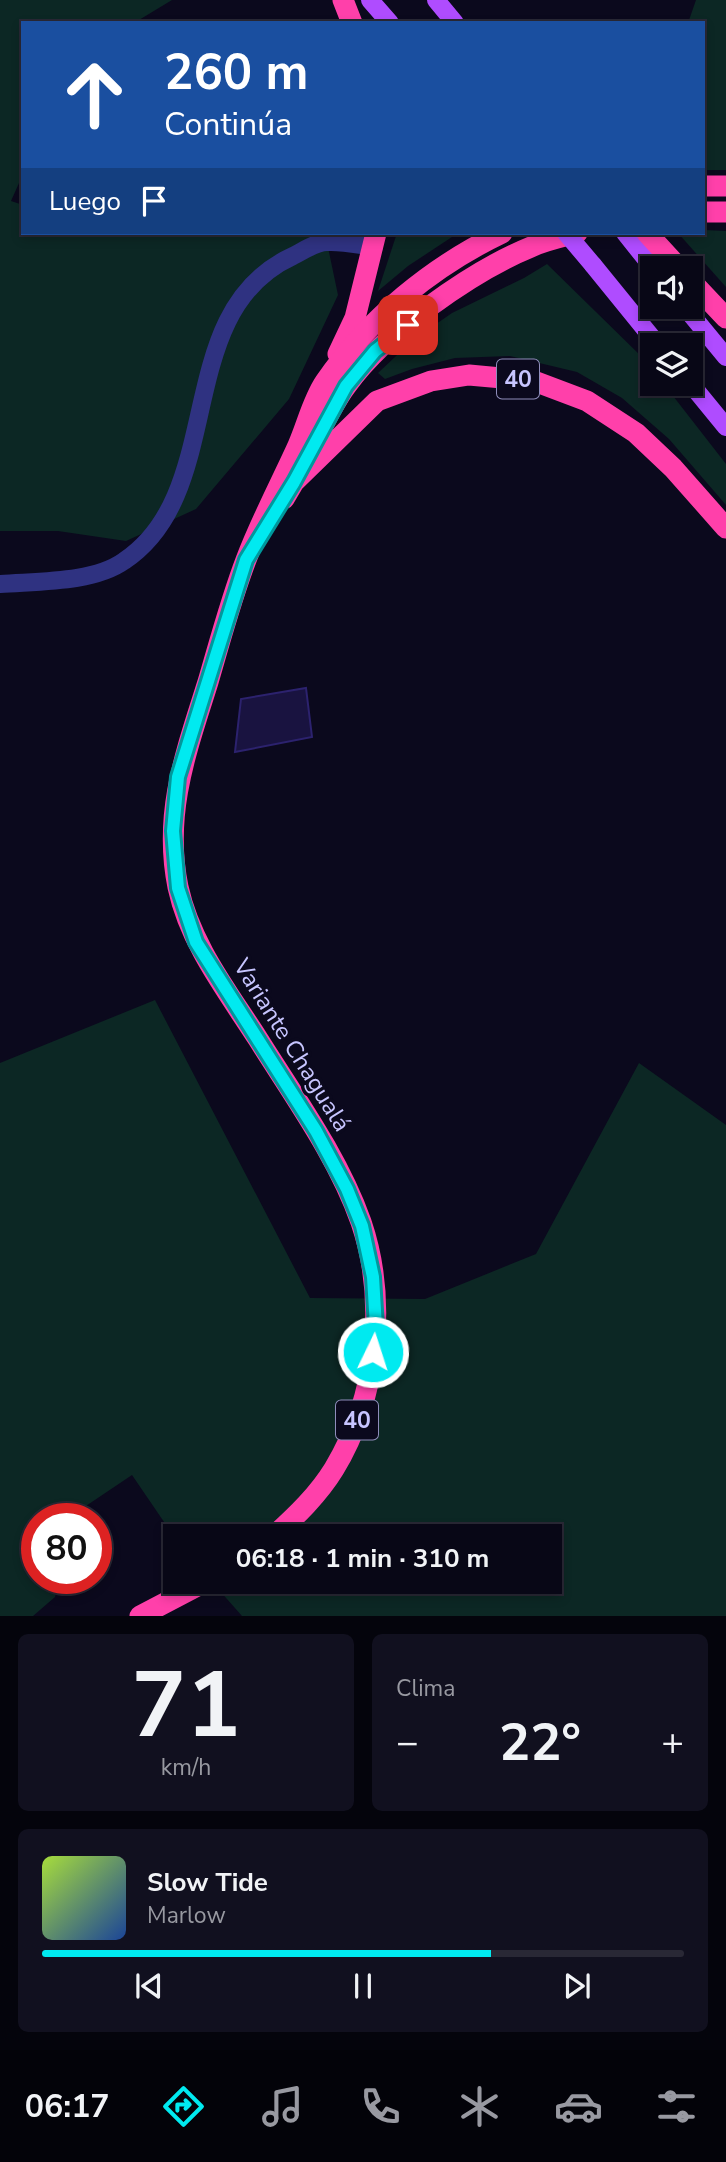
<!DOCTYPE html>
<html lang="es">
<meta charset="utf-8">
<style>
:root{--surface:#080716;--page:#11101f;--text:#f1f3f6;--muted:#9899a1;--line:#292835;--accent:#00eaf0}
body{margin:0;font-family:"Nunito Sans",sans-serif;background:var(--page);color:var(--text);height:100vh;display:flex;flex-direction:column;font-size:26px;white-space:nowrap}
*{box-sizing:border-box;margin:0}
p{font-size:23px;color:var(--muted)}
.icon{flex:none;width:38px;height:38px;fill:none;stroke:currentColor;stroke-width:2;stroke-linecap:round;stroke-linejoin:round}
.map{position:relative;height:1616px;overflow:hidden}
.sheet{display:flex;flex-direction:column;gap:18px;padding:18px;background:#04040c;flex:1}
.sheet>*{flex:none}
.top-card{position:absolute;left:21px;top:21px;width:684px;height:214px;border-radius:0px;box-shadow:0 4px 10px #0003,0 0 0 2px var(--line);background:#1a4fa0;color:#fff;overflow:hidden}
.fabs{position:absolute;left:640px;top:256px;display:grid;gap:14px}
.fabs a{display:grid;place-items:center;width:63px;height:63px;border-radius:0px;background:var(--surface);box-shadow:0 4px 10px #0003,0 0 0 2px var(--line);font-size:35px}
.speed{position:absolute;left:21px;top:1503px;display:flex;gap:14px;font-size:35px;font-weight:700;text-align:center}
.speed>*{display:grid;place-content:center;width:91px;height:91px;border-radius:50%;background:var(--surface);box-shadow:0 4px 10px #0003,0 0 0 2px var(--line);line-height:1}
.speed .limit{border:10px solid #d22;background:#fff;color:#111}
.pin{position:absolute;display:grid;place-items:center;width:60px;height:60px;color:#fff;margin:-30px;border-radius:14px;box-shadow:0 4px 10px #0006}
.me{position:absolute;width:77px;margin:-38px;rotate:4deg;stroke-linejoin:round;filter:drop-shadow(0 0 5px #0008)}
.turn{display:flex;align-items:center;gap:24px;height:147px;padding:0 28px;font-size:32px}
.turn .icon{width:91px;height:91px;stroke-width:2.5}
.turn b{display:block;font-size:49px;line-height:60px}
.then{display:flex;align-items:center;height:66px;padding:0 28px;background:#0003;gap:14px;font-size:26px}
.big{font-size:52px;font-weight:700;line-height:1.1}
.sheet .card{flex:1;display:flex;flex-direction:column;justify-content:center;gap:10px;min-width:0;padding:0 24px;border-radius:10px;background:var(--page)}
.sheet .dial{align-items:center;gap:0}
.dial b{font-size:91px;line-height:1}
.song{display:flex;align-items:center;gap:21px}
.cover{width:84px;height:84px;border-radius:10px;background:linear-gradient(135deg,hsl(80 70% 55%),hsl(220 70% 35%))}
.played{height:7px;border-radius:4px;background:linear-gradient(90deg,var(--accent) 70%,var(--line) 70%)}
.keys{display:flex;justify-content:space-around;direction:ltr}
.heat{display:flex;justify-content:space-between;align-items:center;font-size:38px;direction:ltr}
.sheet .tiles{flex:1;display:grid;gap:18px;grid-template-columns:1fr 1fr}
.card:last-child{grid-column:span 2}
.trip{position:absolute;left:163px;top:1524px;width:399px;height:70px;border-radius:0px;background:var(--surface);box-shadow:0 4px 10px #0003,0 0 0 2px var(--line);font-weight:700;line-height:70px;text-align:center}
.dock{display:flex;height:112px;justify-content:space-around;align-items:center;background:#030309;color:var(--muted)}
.dock .icon{width:49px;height:49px}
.dock .active{color:var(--accent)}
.dock b{font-size:32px;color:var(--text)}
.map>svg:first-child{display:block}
</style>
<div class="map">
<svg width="726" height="1616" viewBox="0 0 726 1616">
<rect width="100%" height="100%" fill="#0b091d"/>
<g fill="#0c2724">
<path d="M0 0H172L134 23H23V174L11 201 23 205V233H325L338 295 289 399 196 509 126 541 58 531H0Z"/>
<path d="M696 0H726V170H704V23H688Z"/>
<path d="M704 230 726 231V287L678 233H704Z"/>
<path d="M397 233H458L408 266 378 291Z"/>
<path d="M547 264 644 359 653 370V383H663L726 464V505L669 439 622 398 577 372 510 356 455 358 412 369 385 379 378 373 413 340 452 313 524 278Z"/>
<path d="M155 1000 310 1298 425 1299 536 1254 639 1063 726 1125V1616H242L212 1582H550V1536L175 1538 132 1475 74 1514 72 1519H37V1578L59 1579 55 1597 33 1616H0V1063Z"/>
</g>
<path fill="#191340" stroke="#2c226e" stroke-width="2" d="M306 688 312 737 235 752 241 699Z"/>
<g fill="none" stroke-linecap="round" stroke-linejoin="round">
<path stroke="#2f3281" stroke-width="18" d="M0 584C38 581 93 583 124 561 229 491 170 312 293 256 303 251 316 242 327 242 342 241 359 245 374 247"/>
<g stroke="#af4cff" stroke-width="18">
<path d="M370 0 390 23"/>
<path d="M436 0 455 23"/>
<path d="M625 233 653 268"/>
<path d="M593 265 658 345"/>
<path d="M684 306 726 357"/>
<path d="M690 383 726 427"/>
</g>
<g stroke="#ff40aa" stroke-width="21">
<path d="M343 0 352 23"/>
<path d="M704 186H726"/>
<path d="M704 212H726"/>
<path d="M647 233 679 268"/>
<path d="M691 281 726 318"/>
<path d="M338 354 355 318 376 233"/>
<path d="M308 456C320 432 331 406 347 385 384 333 472 271 531 247 546 240 562 237 577 233"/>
<path d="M284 499 294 482 377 401 431 381 469 375 534 381 587 401 636 433 673 468 726 528"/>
<path d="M274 1536C296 1516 318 1495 334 1469 377 1398 388 1301 361 1222 338 1157 295 1098 258 1039 228 992 190 944 178 887 163 813 186 752 208 682 220 641 231 599 246 560 260 523 279 487 296 450 306 429 312 401 325 382 369 318 433 266 502 233"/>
<path d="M140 1616 205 1582"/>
</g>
<path stroke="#af4cff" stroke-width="18" d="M566 233 593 265"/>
</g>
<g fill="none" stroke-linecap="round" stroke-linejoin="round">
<defs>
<path id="route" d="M373 1352 376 1327 373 1277 362 1226 347 1189 316 1131 196 942 178 888 173 831 178 777 246 560 294 482 346 386 375 351 408 325"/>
</defs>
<use href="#route" stroke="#00989c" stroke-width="18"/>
<use href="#route" stroke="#00eaf0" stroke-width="12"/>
</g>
<g text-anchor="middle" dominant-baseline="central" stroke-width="7" stroke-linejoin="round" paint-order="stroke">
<g fill="#0b091d" stroke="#8f8dbb" stroke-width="2">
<rect x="497" y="359.5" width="42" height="39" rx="5"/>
<rect x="336" y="1400.5" width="42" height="39" rx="5"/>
</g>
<g font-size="23" font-weight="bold" fill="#c7c5ff">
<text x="518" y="379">40</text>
<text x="357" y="1420">40</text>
</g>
<g font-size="24" fill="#c7c5ff" stroke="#0b091d">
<text transform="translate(292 1045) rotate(58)">Variante Chagualá</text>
</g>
</g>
</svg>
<div class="fabs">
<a><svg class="icon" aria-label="sound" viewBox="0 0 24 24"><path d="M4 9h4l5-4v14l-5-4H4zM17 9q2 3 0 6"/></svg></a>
<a><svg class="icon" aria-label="layers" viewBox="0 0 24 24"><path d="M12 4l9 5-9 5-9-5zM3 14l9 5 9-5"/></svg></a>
</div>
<div class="speed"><div class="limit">80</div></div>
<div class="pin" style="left:408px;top:325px;background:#d93025"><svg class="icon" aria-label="arrive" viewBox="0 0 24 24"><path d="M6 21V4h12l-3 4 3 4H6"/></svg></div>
<svg class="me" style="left:373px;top:1352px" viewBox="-20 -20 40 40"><circle r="17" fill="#00eaf0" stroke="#fff" stroke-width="3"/><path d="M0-11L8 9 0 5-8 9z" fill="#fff"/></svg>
<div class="trip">06:18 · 1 min · 310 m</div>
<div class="top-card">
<div class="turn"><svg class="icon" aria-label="ahead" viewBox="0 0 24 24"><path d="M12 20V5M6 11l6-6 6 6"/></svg><div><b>260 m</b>Continúa</div></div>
<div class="then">Luego<svg class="icon" aria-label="arrive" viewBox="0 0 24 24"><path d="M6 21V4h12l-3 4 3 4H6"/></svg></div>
</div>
</div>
<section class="sheet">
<div class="tiles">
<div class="card dial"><b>71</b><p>km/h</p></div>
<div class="card"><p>Clima</p>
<div class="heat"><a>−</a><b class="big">22°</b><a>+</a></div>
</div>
<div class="card">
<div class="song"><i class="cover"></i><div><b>Slow Tide</b><p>Marlow</p></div></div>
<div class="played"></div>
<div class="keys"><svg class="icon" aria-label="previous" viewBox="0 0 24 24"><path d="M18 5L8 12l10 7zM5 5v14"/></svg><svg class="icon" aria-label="pause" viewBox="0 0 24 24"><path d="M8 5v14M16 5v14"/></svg><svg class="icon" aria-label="next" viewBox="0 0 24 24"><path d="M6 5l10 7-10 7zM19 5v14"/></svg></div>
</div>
</div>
</section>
<nav class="dock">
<b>06:17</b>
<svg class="icon active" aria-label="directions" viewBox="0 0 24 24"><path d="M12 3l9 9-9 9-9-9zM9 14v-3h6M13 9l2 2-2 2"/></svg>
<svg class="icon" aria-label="music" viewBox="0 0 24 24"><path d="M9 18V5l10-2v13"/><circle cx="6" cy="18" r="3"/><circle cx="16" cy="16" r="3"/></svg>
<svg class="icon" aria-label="phone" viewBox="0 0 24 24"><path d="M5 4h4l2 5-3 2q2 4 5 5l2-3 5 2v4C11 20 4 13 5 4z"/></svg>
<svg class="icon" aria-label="climate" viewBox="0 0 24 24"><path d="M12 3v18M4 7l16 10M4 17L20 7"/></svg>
<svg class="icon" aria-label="car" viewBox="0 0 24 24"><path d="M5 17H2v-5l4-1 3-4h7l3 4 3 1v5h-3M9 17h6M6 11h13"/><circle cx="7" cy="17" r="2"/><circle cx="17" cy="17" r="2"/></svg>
<svg class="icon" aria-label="filters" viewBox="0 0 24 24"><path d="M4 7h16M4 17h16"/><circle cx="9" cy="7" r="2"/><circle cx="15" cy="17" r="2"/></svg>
</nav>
